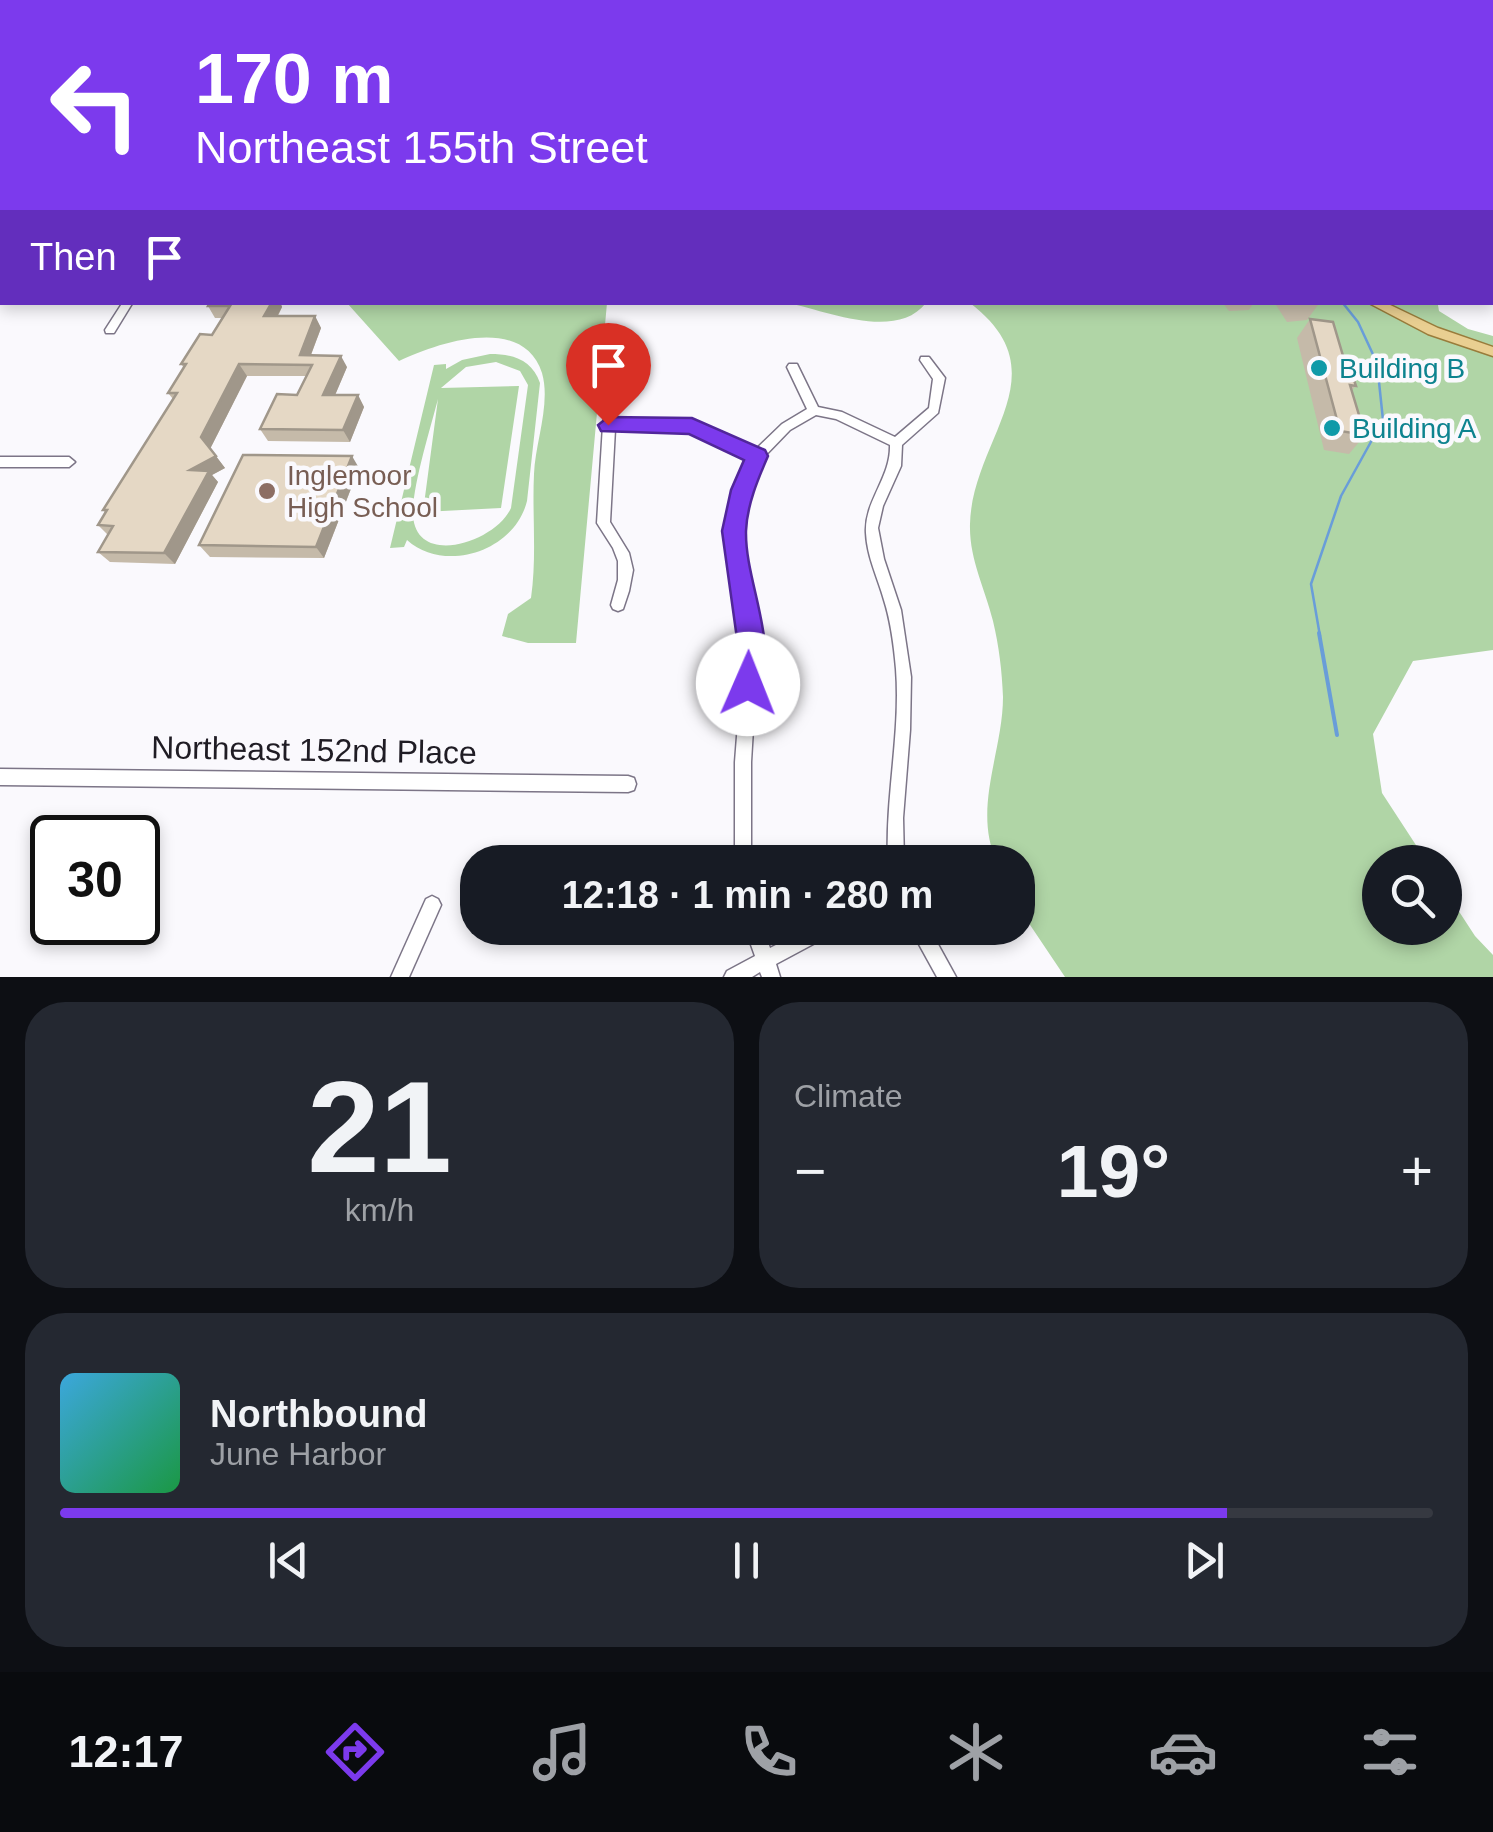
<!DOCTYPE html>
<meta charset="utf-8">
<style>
:root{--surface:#171b24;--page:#242831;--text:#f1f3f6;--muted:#9ea1a6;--line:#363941;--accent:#7c3aed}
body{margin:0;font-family:Arial,sans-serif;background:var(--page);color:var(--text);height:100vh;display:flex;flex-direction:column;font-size:38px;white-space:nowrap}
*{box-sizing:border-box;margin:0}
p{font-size:32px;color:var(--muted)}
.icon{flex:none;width:55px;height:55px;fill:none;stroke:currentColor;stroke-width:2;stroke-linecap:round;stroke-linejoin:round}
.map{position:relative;height:977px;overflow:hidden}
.details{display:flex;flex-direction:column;gap:25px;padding:25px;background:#0d0f14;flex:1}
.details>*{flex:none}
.guide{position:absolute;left:0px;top:0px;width:1495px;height:305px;box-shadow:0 5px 15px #0003;background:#7c3aed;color:#fff;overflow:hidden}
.tools{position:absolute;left:1362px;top:845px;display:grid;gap:20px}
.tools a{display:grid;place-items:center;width:100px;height:100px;border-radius:50%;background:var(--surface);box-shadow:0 5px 15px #0003;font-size:50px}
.speed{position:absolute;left:30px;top:815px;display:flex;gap:20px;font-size:50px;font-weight:700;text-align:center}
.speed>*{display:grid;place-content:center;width:130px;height:130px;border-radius:50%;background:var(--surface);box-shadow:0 5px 15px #0003;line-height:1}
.speed .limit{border:5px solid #111;border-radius:15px;background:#fff;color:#111}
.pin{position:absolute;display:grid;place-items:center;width:85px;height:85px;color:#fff;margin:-102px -42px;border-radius:50% 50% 50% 0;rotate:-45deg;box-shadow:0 0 10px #0007}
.pin .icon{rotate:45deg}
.me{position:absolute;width:110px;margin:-55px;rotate:1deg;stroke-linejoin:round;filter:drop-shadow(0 0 8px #0008)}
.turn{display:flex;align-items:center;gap:35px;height:210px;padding:0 30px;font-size:45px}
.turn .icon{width:130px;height:130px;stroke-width:2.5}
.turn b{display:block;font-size:70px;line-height:85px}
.then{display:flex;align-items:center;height:95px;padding:0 30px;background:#0003;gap:20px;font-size:38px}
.big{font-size:75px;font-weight:800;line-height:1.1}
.details .tile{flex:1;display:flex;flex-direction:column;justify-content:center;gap:15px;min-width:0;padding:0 35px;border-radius:40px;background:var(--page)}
.details .dial{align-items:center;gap:0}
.dial b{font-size:130px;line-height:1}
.song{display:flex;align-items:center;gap:30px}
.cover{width:120px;height:120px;border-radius:15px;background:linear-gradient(135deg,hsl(200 70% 55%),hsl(140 70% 35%))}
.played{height:10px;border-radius:5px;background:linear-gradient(90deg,var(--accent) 85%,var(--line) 85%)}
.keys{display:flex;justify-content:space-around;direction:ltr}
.heat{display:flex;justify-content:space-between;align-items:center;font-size:55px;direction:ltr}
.details .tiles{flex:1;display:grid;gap:25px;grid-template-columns:1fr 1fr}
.tile:last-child{grid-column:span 2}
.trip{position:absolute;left:460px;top:845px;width:575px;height:100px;border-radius:40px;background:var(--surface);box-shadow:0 5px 15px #0003;font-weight:800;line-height:100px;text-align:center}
.tabs{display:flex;height:160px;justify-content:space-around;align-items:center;background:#090b0e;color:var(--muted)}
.tabs .icon{width:70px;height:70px}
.tabs .selected{color:var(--accent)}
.tabs b{font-size:45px;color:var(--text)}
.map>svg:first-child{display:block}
</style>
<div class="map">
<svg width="1493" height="977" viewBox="0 0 1493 977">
<rect width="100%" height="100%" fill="#faf9fd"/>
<g fill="#b0d5a6" fill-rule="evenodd">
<path d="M1011 0H1493V51L1492 2Z"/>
<path d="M347 303H607L576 643H528L502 636 508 614 531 598C537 556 532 515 534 474 535 443 551 404 542 373 523 314 439 342 399 361Z"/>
<path d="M788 303 926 302V303C896 341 827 311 788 303Z"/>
<path d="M970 303H1427L1438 305 1439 311 1468 329 1493 336V650L1413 661 1373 734 1382 793 1427 862H1380V928H1445V890L1475 936 1493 955V977H1065L1018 907V862H997C972 809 1003 752 1003 697 1002 671 999 646 993 621 985 588 969 559 970 524 972 438 1063 374 970 303Z"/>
<path d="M490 354C513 354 532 360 540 383L527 501C515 551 445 574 407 540L404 547 390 548 434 365 446 364V369L462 360ZM496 362 520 371 528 385 511 508C496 542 417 568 413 516 411 491 431 426 438 399L423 512 501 508 519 386 441 388 466 367Z"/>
</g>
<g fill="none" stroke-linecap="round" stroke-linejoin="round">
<path stroke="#699dd9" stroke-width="2.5" d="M1320 636 1311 584 1341 496 1383 420 1377 363 1358 322 1342 302"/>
<path stroke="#699dd9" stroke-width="4" d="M1319 633 1337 735"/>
<defs>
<g id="minor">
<path d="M56 0H64L62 2H55Z"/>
<path d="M336 0H343L341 2H335Z"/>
<path d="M493 0H499L498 2H492Z"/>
<path d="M766 0H774L772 2H765Z"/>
<path d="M897 0H910L913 2H902Z"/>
<rect x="966" y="0" width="6" height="2"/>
<rect x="0" y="45" width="2" height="6"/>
<rect x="1492" y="85" width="1" height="4"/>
<rect x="0" y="100" width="2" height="5"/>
<rect x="1492" y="134" width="1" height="4"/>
<rect x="1492" y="207" width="1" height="6"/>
<rect x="1492" y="254" width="1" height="6"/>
<rect x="0" y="268" width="2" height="6"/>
<rect x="1492" y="278" width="1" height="6"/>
<path d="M123 302H133L114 333H106L105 330Z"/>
<path d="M620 336 625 340 615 421 691 422 755 450 782 424 807 409 787 367 789 364H797L818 407 842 412 895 437 929 408 933 379 920 360 921 357H929L945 378 938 413 902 445 901 466 883 506 878 528 884 559 901 610 911 677 910 730 903 818 904 862H888C885 797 901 733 896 669 894 646 891 622 884 600 878 578 867 557 866 533 864 501 891 478 890 445L836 419 816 415 790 430 762 459 748 490 741 531 758 646 751 762V862H735V762L744 646 727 531 736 490 750 458 690 430 615 429 610 522 629 553 633 570 629 591 623 609 618 611 613 609 611 605 618 580V561L613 548 597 523 603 425 615 340Z"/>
<path d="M0 457H69L75 462 69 467H0Z"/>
<path d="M0 769 628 776 634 778 636 784 634 790 628 792 0 785Z"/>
<path d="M432 896 438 899 441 905 409 977H391L426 899Z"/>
<path d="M745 928H763L770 948 809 928H835L832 934 776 964 780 977H762L760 972 752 977H724L727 971 755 956Z"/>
<path d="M910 928H929L956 977H937Z"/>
</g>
<g id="major">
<path d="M1007 0H1017L1019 2H1010Z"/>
<path d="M1367 302H1384L1438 328 1493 347V356L1428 334Z"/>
</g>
</defs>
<use href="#minor" stroke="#7c7587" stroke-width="3"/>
<use href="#major" stroke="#997c3b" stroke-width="3"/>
<use href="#minor" fill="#fff" fill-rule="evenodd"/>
<use href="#major" fill="#e9cf91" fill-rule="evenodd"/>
</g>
<g fill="#c5baa9">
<path d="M280 302 282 307 278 316H315L321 328 311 355 347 367 335 395H358L364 407 350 442 268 441 260 429 297 395 306 376H247L210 449 225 468 212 475 218 482 175 564 110 562 98 552 108 535 98 525 106 513 103 510 173 399 168 393 184 368 181 364 212 335 223 318H215L208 306Z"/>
<path d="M1222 302H1254L1249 310 1229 311Z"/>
<path d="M1274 302H1320L1307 320 1287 322Z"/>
<path d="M1310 319 1356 386 1352 390 1365 435 1349 454 1324 450 1297 338Z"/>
<path d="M359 468 324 558 210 557 199 545Z"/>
</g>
<g fill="#a0978a">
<path d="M272 302H280L282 307 271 328 264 316Z"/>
<path d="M315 316 321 328 307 365 300 355Z"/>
<path d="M341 356 347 367 330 407 323 395Z"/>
<path d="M239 364 247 376 210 449 201 437Z"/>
<path d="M358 395 364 407 350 442 343 430Z"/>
<path d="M216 456 225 468 212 475 218 482 175 564 164 553 190 470Z"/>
<path d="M352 456 359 468 324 558 316 547Z"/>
</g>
<g fill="#e5d8c5" stroke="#a0978a" stroke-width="2.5">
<path d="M210 302H272L264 316H315L300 355 341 356 323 395H358L343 430 260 429 277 394 297 395 312 365 239 364 201 437 216 456 190 470 209 471 164 553 98 552 113 526 98 525 107 510H103L177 393H168L186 364H181L200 334 212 335 230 306H208Z"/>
<path d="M1310 319 1333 322 1349 376 1353 377 1356 386 1350 385 1365 435 1340 431Z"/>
<path d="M243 455 352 456 316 547 199 545Z"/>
</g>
<path fill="#7c3aed" stroke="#51269a" stroke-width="2.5" d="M608 417 692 418 765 450 768 456C758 479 747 505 746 531 745 583 780 643 758 693L748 697 739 693 735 684 738 646 722 531 731 490 744 460 689 434 601 431 598 425Z"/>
<g fill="#0f9aa8" stroke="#faf9fd" stroke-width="4">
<circle cx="1319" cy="368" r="10"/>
<circle cx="1332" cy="428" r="10"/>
</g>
<circle fill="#8d6e63" stroke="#faf9fd" stroke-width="4" cx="267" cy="491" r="10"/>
<g text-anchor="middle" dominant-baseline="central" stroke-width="9" stroke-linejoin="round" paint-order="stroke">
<g font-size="28" fill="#0d838f" stroke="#faf9fd" text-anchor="start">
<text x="1339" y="368">Building B</text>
<text x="1352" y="428">Building A</text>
</g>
<g font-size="28" fill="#785e54" stroke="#faf9fd" text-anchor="start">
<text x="287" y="475">Inglemoor<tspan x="287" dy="32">High School</tspan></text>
</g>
<g font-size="32" fill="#1f1c24" stroke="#faf9fd">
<text transform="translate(314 750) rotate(1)">Northeast 152nd Place</text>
</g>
</g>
</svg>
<div class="tools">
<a><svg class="icon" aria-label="search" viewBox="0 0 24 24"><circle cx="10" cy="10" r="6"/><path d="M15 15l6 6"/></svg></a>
</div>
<div class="speed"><div class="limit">30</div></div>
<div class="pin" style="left:608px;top:425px;background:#d93025"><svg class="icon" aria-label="arrive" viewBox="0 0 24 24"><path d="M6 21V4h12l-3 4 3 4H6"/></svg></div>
<svg class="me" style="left:748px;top:684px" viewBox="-20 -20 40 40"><circle r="19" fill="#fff"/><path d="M0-13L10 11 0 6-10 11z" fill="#7c3aed"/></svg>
<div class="trip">12:18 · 1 min · 280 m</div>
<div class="guide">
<div class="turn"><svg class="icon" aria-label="left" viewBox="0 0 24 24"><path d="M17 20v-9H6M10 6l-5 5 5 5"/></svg><div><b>170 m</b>Northeast 155th Street</div></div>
<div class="then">Then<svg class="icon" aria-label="arrive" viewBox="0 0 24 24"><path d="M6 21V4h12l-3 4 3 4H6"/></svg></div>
</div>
</div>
<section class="details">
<div class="tiles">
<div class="tile dial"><b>21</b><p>km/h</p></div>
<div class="tile"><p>Climate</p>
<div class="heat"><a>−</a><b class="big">19°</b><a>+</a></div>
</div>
<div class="tile">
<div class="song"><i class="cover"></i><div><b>Northbound</b><p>June Harbor</p></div></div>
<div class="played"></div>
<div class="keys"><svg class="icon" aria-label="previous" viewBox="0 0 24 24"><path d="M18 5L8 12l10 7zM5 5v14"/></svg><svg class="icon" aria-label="pause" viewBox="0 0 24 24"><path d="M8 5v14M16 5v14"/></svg><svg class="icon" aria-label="next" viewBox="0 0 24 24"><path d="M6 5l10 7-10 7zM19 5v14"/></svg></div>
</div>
</div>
</section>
<nav class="tabs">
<b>12:17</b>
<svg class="icon selected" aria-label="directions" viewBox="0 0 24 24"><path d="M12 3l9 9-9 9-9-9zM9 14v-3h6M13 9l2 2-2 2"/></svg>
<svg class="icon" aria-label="music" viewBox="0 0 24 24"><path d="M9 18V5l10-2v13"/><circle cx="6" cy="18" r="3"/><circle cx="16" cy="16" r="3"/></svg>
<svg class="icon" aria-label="phone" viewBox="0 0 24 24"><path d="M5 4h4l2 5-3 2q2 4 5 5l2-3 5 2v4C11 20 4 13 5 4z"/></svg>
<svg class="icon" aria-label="climate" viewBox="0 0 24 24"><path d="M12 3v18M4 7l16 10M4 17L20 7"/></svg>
<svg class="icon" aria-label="car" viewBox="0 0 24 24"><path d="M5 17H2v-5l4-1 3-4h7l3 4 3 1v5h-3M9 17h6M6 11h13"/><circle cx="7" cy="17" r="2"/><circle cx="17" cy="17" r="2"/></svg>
<svg class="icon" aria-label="filters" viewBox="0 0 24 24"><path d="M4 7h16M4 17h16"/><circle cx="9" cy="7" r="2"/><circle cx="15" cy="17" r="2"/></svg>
</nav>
